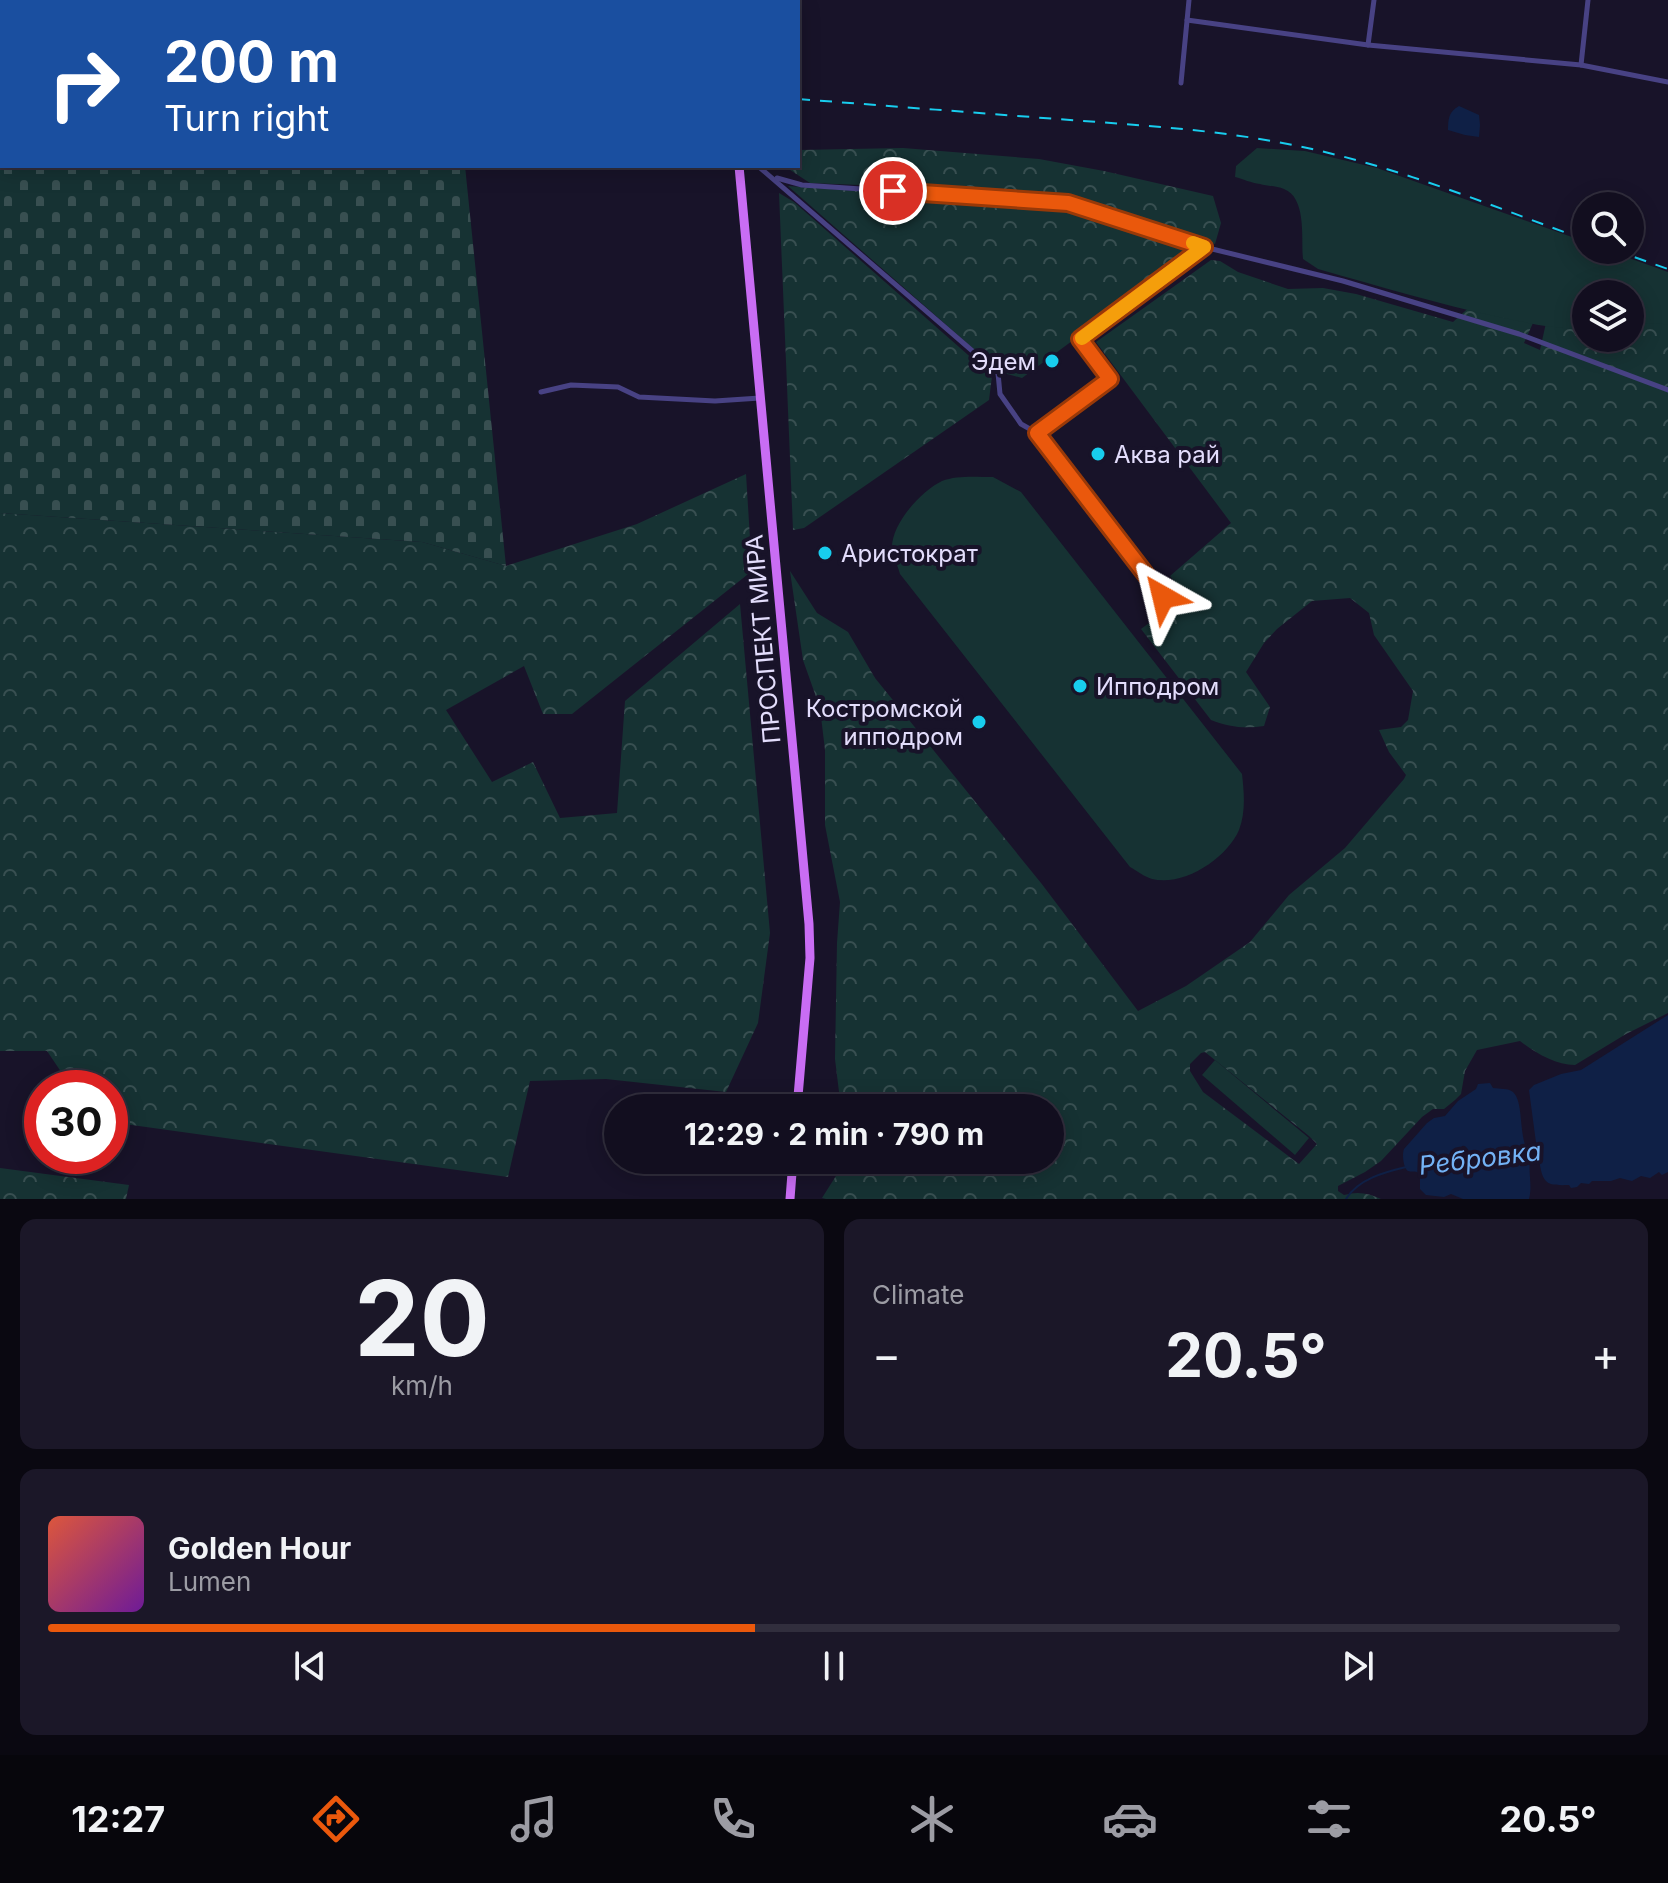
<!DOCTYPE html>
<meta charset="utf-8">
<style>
:root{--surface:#120e1f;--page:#1b1728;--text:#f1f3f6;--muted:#9c9ca4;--line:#312e3d;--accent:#ea580c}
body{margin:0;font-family:Inter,sans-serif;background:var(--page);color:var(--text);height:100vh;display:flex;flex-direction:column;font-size:30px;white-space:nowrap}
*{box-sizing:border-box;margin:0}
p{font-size:26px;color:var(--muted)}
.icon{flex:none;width:44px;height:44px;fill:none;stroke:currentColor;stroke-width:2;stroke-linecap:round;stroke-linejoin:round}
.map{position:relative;height:1199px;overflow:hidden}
.sheet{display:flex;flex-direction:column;gap:20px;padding:20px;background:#0a0811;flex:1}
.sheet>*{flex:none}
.hud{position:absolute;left:0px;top:0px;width:800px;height:168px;box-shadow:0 4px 20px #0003,0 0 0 2px var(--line);background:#1a4fa0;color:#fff;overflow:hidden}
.controls{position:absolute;left:1572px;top:192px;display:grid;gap:16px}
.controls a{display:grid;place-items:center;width:72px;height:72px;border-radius:50%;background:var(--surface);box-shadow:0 4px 20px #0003,0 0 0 2px var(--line);font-size:40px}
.speed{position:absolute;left:24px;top:1070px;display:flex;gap:16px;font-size:40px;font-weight:700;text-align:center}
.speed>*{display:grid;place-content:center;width:104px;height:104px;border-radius:50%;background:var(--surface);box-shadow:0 4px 20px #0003,0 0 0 2px var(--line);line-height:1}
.speed .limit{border:12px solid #d22;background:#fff;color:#111}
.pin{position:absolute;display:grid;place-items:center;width:68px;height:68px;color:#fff;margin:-34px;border:4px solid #fff;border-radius:50%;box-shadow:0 2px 8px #0007}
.me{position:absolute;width:88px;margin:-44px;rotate:323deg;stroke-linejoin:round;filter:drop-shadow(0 0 6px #0008)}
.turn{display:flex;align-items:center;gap:28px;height:168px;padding:0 32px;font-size:36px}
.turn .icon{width:104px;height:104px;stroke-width:2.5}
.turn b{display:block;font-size:56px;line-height:68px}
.big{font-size:60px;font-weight:700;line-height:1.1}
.sheet .tile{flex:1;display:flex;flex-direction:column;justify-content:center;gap:12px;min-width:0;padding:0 28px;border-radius:16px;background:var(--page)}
.sheet .dial{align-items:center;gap:0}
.dial b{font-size:104px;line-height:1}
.song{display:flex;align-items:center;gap:24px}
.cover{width:96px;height:96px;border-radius:12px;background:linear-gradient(135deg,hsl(10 70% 55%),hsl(280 70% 35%))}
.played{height:8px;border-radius:4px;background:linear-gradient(90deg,var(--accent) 45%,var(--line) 45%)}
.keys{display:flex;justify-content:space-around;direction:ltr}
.heat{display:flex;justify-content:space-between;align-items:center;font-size:44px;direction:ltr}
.sheet .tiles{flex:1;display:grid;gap:20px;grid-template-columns:1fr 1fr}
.tile:last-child{grid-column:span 2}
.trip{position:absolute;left:604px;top:1094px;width:460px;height:80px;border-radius:40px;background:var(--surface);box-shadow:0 4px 20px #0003,0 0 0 2px var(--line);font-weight:700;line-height:80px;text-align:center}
.tab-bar{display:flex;height:128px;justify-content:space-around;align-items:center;background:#07060c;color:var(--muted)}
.tab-bar .icon{width:56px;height:56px}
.tab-bar .current{color:var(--accent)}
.tab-bar b{font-size:36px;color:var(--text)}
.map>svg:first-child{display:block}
</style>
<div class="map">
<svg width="1668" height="1199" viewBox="0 0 1668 1199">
<defs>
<pattern id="forest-crowns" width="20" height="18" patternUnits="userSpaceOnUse" patternTransform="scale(2)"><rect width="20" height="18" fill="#163233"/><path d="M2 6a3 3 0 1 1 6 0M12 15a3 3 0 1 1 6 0" fill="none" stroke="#384f51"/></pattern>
<pattern id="cemetery-stones" width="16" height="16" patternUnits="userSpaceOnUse" patternTransform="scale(2)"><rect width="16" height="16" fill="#163233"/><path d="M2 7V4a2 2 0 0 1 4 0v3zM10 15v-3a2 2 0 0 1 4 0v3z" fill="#384f51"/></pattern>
</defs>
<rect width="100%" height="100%" fill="#181329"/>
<g fill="url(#forest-crowns)" fill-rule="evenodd">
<rect x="406" y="0" width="300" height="2"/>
<path d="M903 148 1039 159 1104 171 1213 196 1221 223 1215 244 1127 215 1067 198 1010 196 986 190 810 183 784 166H798V150Z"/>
<path d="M788 186 1068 206 1199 247 1022 378 1000 372Z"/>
<path d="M779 193 794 202 992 376 989 400 804 528 793 530Z"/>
<path d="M1211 260 1220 261 1238 272 1288 289 1323 288 1356 294 1453 322 1475 302 1537 314 1524 343 1540 350 1548 314 1586 316V338H1630V322L1668 321V1013L1626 1034 1575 1065C1556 1065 1535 1053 1520 1041L1477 1050 1465 1071 1461 1094 1455 1100 1444 1109H1433L1422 1117 1381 1161 1365 1172 1338 1186V1191L1344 1195C1358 1191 1368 1193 1381 1199H826L822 1198 846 1160H1050V1108H841L835 1059 837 943 840 902 825 825V750L820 708 803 660 790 571 817 613 848 632 875 678 1041 883 1138 1011 1186 986 1250 942 1289 895 1345 848 1404 779 1406 775 1389 752 1379 730 1401 727 1408 720 1413 691 1374 635 1369 613 1350 598 1312 601 1277 629 1264 643 1246 672 1270 707 1264 726C1245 729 1229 727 1211 720L1141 629 1185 596 1170 576 1231 523 1096 342ZM1205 1052 1309 1136 1317 1144 1299 1164 1203 1092 1190 1071V1064L1201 1053Z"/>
<path d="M746 474 752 571 572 714H543L524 666 446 710 492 782 533 762 560 818 617 813 625 701 740 604 770 933 758 1023 726 1092 606 1079 530 1081 508 1177 110 1122V1088H72L47 1051H0V513L422 542 506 566 637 524Z"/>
<path d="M0 1168 129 1185 126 1199H0Z"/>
</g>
<path fill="url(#cemetery-stones)" d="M0 88H2V166H465L506 566 422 542 0 513Z"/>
<g fill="#163233">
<path d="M1257 148 1305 151 1377 168 1586 242V250H1607L1668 272V325L1658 323 1630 325V294H1586V328C1558 330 1527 323 1499 317 1438 304 1378 286 1318 269L1303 259C1301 239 1307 198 1284 189 1277 186 1267 186 1260 184 1251 183 1243 179 1235 177L1236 166Z"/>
<path d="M993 477 1021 492 1242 774C1244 792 1246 812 1239 830 1227 858 1184 887 1152 879 1145 877 1137 871 1130 867L900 574C898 566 893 557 892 550 890 525 921 491 942 481 957 475 977 477 993 477Z"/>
<path d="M1215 1060 1309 1138 1295 1155 1202 1075Z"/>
</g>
<g fill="#0f2046">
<path d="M1459 106 1479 115 1480 125 1479 137 1465 135 1448 130C1448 118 1449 112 1459 106Z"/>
<path d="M1668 1015V1172L1662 1175 1659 1172 1650 1178 1641 1176 1632 1181 1620 1178 1611 1181H1592L1589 1184 1581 1183 1577 1187 1571 1188 1569 1185C1545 1186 1543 1183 1539 1160L1537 1159 1535 1152 1537 1150 1529 1090 1534 1085 1561 1074 1581 1070Z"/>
<path d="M1490 1083 1493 1088C1500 1089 1508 1088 1513 1092 1525 1103 1517 1139 1531 1156 1527 1170 1533 1184 1529 1199H1463L1451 1194 1444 1197 1426 1195 1420 1189V1178L1417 1172C1414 1171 1411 1172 1408 1171 1403 1168 1402 1154 1404 1149L1427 1123 1434 1118 1445 1116 1458 1101 1476 1089 1478 1084Z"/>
</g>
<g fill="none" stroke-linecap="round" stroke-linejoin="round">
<path stroke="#0f2046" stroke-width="2" d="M1346 1199C1358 1179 1385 1172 1406 1167"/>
<g stroke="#484284" stroke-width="5">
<path d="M1 0 2 2"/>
<path d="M1187 20 1368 45 1581 65 1668 82"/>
<path d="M1368 45 1374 0"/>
<path d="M1581 65 1588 0"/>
<path d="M1181 83 1189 0"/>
<path d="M758 166 998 373 1000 394 1021 424 1037 433 1163 597"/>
<path d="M777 178 802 185 1068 203 1204 247"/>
<path d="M541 392 571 385 618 387 639 397 715 401 760 398"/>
<path d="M1037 433 1110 379 1080 339 1204 247 1343 281 1519 334 1668 390"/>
</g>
<g stroke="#c96df4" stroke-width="9">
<path d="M722 0 723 2"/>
<path d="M0 12H2"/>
<path d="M739 166 809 924 810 958 797 1108"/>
<path d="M790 1199 793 1160"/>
</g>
<g stroke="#18cdee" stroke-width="2" stroke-dasharray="12 10" stroke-linecap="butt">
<path d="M0 42H2"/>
<path d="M798 99C889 106 979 113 1070 120 1152 126 1235 131 1316 150 1409 171 1497 208 1586 240"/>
<path d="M1614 250 1668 269"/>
</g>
</g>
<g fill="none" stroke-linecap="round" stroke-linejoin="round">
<defs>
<path id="route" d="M893 191 1068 203 1204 247 1080 339 1110 379 1037 433 1163 597"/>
</defs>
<use href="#route" stroke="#983908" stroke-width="20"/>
<use href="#route" stroke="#ea580c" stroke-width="14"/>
<path stroke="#f59e0b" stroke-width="14" d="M1082 338 1204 247 1193 243"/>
</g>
<g fill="#18cdee" stroke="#181329" stroke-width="3">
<circle cx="1052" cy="361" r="8"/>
<circle cx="1098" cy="454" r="8"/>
<circle cx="825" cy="553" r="8"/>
<circle cx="1080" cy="686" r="8"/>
<circle cx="979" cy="722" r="8"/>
</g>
<g text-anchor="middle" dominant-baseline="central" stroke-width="8" stroke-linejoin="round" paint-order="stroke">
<g font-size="24" fill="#e3ddfc" stroke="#181329" text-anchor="start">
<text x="1036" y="361" text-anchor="end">Эдем</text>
<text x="1114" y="454">Аква рай</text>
<text x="841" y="553">Аристократ</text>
<text x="1096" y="686">Ипподром</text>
<text x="963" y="708" text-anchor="end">Костромской<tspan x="963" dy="28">ипподром</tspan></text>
</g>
<g font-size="24" fill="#e3ddfc" stroke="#181329">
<text transform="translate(763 639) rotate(-95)">ПРОСПЕКТ МИРА</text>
</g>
<g font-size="26" font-style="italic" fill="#73b2f5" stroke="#181329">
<text transform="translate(1480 1158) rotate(-7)">Ребровка</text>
</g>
</g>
</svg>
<div class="controls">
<a><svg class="icon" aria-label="search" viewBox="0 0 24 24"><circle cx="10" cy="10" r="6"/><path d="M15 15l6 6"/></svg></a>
<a><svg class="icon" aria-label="layers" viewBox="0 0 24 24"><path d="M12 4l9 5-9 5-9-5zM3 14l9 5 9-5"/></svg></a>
</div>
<div class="speed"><div class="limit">30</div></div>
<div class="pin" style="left:893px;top:191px;background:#d93025"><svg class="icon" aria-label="arrive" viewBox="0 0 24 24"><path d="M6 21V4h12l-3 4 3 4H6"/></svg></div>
<svg class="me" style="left:1163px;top:597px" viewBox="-20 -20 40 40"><path d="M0-17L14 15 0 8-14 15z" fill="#ea580c" stroke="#fff" stroke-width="4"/></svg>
<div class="trip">12:29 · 2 min · 790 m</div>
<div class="hud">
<div class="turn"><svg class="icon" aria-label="right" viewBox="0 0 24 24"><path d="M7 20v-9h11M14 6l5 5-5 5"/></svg><div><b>200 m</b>Turn right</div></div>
</div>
</div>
<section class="sheet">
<div class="tiles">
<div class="tile dial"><b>20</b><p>km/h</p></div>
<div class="tile"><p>Climate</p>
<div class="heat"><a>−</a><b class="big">20.5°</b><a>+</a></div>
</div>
<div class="tile">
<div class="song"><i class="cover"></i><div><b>Golden Hour</b><p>Lumen</p></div></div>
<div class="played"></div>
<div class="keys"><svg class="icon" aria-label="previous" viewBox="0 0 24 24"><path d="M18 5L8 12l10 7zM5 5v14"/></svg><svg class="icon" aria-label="pause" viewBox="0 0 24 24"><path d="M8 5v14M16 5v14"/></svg><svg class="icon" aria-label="next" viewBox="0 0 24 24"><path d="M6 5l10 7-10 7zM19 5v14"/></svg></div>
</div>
</div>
</section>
<nav class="tab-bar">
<b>12:27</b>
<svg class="icon current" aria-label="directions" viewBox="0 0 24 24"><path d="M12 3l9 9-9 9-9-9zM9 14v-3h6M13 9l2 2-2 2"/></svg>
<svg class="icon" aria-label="music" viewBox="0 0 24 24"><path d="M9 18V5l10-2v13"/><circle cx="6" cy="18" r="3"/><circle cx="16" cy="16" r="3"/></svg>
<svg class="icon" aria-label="phone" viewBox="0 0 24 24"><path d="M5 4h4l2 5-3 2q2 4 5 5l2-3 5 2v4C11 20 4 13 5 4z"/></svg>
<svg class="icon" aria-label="climate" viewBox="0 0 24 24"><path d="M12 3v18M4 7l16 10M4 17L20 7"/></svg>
<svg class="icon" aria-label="car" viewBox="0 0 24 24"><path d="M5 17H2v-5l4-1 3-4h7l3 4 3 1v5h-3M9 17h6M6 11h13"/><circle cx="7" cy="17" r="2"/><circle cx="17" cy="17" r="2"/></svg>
<svg class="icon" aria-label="filters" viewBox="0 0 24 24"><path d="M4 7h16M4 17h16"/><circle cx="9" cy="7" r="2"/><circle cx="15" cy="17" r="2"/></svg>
<b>20.5°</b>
</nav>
